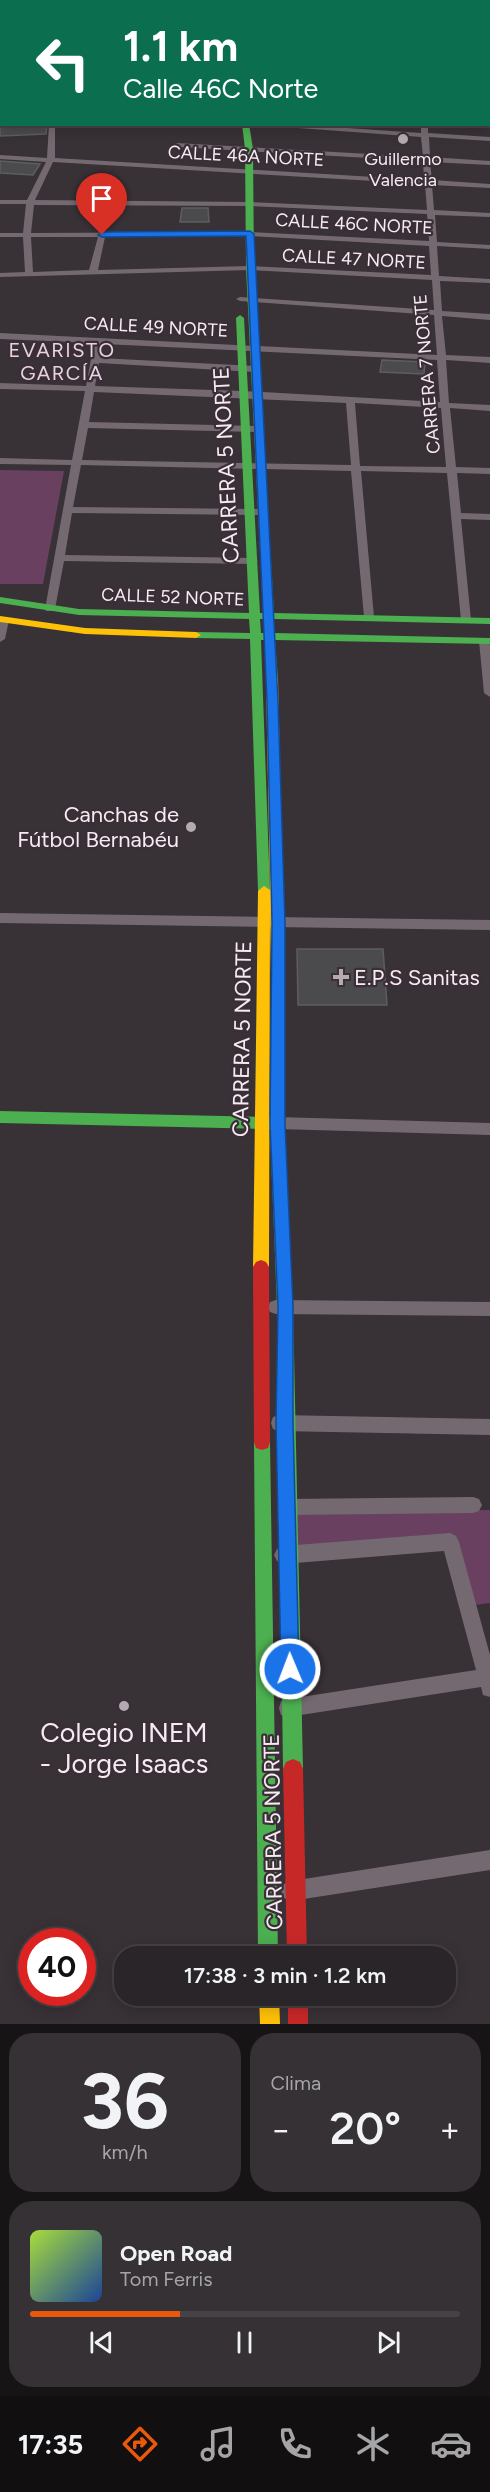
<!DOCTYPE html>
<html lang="es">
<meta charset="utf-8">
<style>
:root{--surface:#2a2528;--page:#363134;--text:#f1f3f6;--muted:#a5a5a8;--line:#464245;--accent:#ea580c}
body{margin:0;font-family:Figtree,sans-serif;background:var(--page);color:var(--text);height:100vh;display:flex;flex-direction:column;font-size:22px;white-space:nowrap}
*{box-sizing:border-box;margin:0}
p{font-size:20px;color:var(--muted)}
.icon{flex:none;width:33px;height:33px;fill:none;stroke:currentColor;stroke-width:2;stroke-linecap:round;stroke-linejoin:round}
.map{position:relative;height:2024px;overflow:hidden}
.panel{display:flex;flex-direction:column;gap:9px;padding:9px;background:#171416;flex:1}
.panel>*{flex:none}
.hud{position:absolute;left:0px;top:0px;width:490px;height:126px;box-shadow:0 3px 15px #0003,0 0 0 2px var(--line);background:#0b6e4f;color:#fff;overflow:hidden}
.speed{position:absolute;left:18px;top:1928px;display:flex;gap:12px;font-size:30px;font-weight:700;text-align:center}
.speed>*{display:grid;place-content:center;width:78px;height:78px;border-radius:50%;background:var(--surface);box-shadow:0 3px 15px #0003,0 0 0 2px var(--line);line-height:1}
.speed .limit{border:9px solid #d22;background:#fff;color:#111}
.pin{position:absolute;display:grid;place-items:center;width:51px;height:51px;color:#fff;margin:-62px -26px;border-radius:50% 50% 50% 0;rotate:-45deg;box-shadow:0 0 6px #0007}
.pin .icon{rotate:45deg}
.me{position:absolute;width:66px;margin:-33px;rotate:359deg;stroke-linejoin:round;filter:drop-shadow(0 0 4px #0008)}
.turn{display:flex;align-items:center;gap:21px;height:126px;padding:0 24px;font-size:27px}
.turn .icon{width:78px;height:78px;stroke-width:2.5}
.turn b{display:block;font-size:42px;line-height:51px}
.big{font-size:45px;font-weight:600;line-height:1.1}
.panel .card{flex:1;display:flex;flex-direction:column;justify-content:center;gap:9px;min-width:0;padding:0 21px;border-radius:24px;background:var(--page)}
.panel .dial{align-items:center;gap:0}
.dial b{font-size:78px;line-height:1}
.song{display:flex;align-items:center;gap:18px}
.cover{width:72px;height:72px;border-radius:9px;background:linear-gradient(135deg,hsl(80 70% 55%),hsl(220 70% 35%))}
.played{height:6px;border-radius:3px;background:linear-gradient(90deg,var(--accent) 35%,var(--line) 35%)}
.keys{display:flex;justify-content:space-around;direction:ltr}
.heat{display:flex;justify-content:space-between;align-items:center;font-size:33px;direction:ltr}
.panel .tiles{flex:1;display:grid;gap:9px;grid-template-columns:1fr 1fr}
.card:last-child{grid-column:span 2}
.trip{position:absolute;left:114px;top:1946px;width:342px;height:60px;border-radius:24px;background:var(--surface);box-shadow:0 3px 15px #0003,0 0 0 2px var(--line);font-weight:600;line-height:60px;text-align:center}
.dock{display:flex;height:96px;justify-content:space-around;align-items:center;background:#110f10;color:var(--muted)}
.dock .icon{width:42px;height:42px}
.dock .current{color:var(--accent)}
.dock b{font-size:27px;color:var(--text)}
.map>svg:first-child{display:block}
</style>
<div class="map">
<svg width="490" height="2024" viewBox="0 0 490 2024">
<rect width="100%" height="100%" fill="#383136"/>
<g fill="#6a4060">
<path d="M0 470 64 471 43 584H0Z"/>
<path d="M490 1510V1603L467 1606 449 1542 299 1554 296 1514Z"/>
</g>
<g fill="#4b4b4d" stroke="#5d5e60" stroke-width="1.5">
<path d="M0 124H47L46 134 0 136Z"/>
<path d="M0 161 40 164 33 175 0 173Z"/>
<path d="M182 208H208L209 222H180Z"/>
<path d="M382 360 425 362 424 374 380 372Z"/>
<path d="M297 949H383L387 1005H298Z"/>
</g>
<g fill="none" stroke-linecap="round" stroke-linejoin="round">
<g fill="#746970" fill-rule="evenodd">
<rect x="45" y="0" width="6" height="2"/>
<rect x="101" y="0" width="6" height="2"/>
<path d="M158 0H164L157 2Z"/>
<path d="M278 0 311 2H280Z"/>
<path d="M358 0H364L357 2Z"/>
<rect x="433" y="0" width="6" height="2"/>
<path d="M484 0H490V3L489 2Z"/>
<rect x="489" y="9" width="1" height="4"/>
<rect x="489" y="26" width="1" height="4"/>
<rect x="489" y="43" width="1" height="4"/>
<rect x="489" y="81" width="1" height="4"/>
<rect x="0" y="108" width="2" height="4"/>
<rect x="489" y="112" width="1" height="4"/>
<path d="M49 124H55V158L424 180 423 161 177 147 173 145 177 143 423 157 421 137 243 124H288L421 133V124H428V133L490 137V141L429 137 430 157 490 161V165L430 162 432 180 490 184V188L432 185 434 210 490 213V217L435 215 437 242 490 245V249L437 246 439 276 490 279V283L440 281 442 311 490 314V320L442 316 446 355 490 357V363L446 360 449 403 490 405V411L450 408 456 467 490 468V474L457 473 461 513 490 514V520L461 519 471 620 470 622H462L461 620 447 473 361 471 374 617 369 620 364 617 351 471 81 465 73 507 260 509 265 512 260 515 72 513 65 555 253 558 258 561 253 564 64 561 55 609 54 611H46L45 609 71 465 0 464V458L72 460 85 391 0 389V383L86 386 94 343 0 339V333L437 355 434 315 240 301 236 299 240 297 434 310 432 280 250 270 0 277V273L25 272 23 237H0V233H23L26 204H0V200H27L46 162 0 159V155L47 158ZM53 162 425 184 427 210 248 202 35 200ZM34 205 248 206 427 214 429 241 250 232 31 233ZM250 236 429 246 431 275 250 266 98 270 105 237ZM31 237H98L89 270 33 272ZM103 344 437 360 440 402 243 391 95 386 99 363 255 372 259 369 255 366 100 358ZM94 392 346 403 351 465 82 460 88 428 257 432 262 429 257 426 89 422ZM355 403 441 408 446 467 360 466Z"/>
<path d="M4 617 9 620 5 639 0 642V618Z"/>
<path d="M484 638 488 639 490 646V697L484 693 479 641Z"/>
<path d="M0 913 490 920V930L0 923Z"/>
<path d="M277 1117 490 1123V1135L277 1129 272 1127 270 1123 272 1119Z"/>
<path d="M276 1300 490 1302V1316L276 1314 270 1312 268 1307 270 1302Z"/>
<path d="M279 1415 490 1419V1435L279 1431 273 1429 271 1423 273 1417Z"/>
<path d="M473 1497 479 1499 482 1505 479 1511 473 1513 286 1515 280 1513 277 1507 280 1501 286 1499Z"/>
<path d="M450 1533 456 1536 459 1542 490 1655V1697L483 1695 481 1687 288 1717 281 1715 279 1708 281 1701 288 1699 476 1670 444 1551 283 1564 277 1561 274 1555 277 1549 283 1546Z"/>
<path d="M490 1850V1870L291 1901 284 1898 281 1891 284 1884 291 1881Z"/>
</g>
<g fill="#4caf50" fill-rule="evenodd">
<path d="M0 14 2 15V21L0 20Z"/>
<rect x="0" y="34" width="2" height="4"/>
<path d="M2 51V56H0V52Z"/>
<rect x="489" y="64" width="1" height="4"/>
<path d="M242 124H249L253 149 254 268 274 613 490 618V624L274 619 275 633 490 638V644L275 640 278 679 272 683 266 679 265 640H261L270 891 264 896 258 891 250 639 196 638 191 635 196 632 250 633 249 619 79 615 0 603V597L79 609 249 613 236 318 240 315 244 318 260 613H263L246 268 245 149ZM260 619H264V633H261Z"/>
<path d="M278 971 285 976 284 1123 293 1307 303 1769 300 1776 293 1779 286 1776 283 1769 277 1307 270 1129 0 1123V1111L270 1117 271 976Z"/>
<path d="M262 1434 268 1436 270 1442 278 1956H258L254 1442 256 1436Z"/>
</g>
<g fill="#ffc107" fill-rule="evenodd">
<path d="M260 0H266L259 2Z"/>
<path d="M0 616 85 628 196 632 201 635 196 638 85 634 0 622Z"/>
<path d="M272 675 278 679 285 976 278 981 271 976 270 907 269 1267 266 1272 261 1274 256 1272 253 1267 258 891 264 886 270 890 266 679Z"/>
<path d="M259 1995H279L280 2024H260Z"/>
</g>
<g fill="#c62828" fill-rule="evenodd">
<path d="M261 1260 266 1262 269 1267 270 1442 268 1448 262 1450 256 1448 254 1442 253 1267 256 1262Z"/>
<path d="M293 1759 300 1762 303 1769 307 1956H287L283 1769 286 1762Z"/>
<rect x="288" y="1995" width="20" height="29"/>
</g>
</g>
<path fill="#1a73e8" stroke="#114b97" stroke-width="1.5" d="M250 231 254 234 278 701 285 922V1124L293 1306V1423L299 1669 297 1676 290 1679 284 1676 281 1669 276 1423 278 1306 270 1124 272 922 267 701 246 236 102 237 98 235 102 232Z"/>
<g fill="#b3abb1" stroke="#3b2e37" stroke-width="2">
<circle cx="403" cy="139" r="6"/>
<circle cx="191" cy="827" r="6"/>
<path d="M338 968h6v6h6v6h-6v6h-6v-6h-6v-6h6z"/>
<circle cx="124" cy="1706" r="6"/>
</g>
<g text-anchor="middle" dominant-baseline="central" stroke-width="4.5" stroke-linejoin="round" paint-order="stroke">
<g font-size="18" fill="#f5ecf3" stroke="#3b2e37">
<text transform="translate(246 156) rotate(3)">CALLE 46A NORTE</text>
<text transform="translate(354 224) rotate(3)">CALLE 46C NORTE</text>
<text transform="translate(354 259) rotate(3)">CALLE 47 NORTE</text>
<text transform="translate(156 327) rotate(3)">CALLE 49 NORTE</text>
<text transform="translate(427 374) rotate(-95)">CARRERA 7 NORTE</text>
<text transform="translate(173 597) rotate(2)">CALLE 52 NORTE</text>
</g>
<g font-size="18" fill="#f5ecf3" stroke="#3b2e37">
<text x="403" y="159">Guillermo<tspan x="403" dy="21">Valencia</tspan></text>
</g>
<g font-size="20" letter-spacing="1.5" fill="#e6d5e1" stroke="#3b2e37">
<text x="62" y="350">EVARISTO<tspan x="62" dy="23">GARCÍA</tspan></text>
</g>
<g font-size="22" fill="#f5ecf3" stroke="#3b2e37">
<text transform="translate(226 465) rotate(-93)">CARRERA 5 NORTE</text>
<text transform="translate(242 1039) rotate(-89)">CARRERA 5 NORTE</text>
<text transform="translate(273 1832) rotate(-91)">CARRERA 5 NORTE</text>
</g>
<g font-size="22" fill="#f5ecf3" stroke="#3b2e37" text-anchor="end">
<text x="179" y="814">Canchas de<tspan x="179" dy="25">Fútbol Bernabéu</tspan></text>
<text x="354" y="977" text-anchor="start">E.P.S Sanitas</text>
</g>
<g font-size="27" fill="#f5ecf3" stroke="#3b2e37">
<text x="124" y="1732">Colegio INEM<tspan x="124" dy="31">- Jorge Isaacs</tspan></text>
</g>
</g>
</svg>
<div class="speed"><div class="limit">40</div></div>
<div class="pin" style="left:102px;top:235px;background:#d93025"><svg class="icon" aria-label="arrive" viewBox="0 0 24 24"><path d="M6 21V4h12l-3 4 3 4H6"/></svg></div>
<svg class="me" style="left:290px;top:1669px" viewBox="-20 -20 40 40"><circle r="17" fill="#1a73e8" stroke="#fff" stroke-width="3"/><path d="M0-11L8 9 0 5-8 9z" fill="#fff"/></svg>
<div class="trip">17:38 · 3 min · 1.2 km</div>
<div class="hud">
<div class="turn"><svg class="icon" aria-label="left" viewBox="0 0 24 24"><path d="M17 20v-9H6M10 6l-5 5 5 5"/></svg><div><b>1.1 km</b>Calle 46C Norte</div></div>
</div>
</div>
<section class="panel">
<div class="tiles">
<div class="card dial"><b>36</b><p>km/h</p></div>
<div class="card"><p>Clima</p>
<div class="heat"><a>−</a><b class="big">20°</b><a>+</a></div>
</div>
<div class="card">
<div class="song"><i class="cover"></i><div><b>Open Road</b><p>Tom Ferris</p></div></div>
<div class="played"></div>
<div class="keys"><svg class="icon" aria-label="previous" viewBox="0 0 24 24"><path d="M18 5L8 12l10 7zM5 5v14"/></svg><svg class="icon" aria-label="pause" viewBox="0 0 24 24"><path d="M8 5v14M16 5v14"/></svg><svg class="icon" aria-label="next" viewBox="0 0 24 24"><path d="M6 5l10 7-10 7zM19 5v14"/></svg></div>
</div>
</div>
</section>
<nav class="dock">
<b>17:35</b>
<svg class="icon current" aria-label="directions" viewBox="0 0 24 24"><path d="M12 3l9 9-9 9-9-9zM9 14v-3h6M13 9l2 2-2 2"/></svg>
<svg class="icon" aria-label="music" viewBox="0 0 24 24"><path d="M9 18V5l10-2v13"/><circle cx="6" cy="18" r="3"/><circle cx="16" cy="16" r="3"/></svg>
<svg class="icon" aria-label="phone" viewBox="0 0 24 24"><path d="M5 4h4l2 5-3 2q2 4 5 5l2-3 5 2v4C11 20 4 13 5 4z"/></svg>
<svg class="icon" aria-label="climate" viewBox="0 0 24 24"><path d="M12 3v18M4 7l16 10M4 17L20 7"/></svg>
<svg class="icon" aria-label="car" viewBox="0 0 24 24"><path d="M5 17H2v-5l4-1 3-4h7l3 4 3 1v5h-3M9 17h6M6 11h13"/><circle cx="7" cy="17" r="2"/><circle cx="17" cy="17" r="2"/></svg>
</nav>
